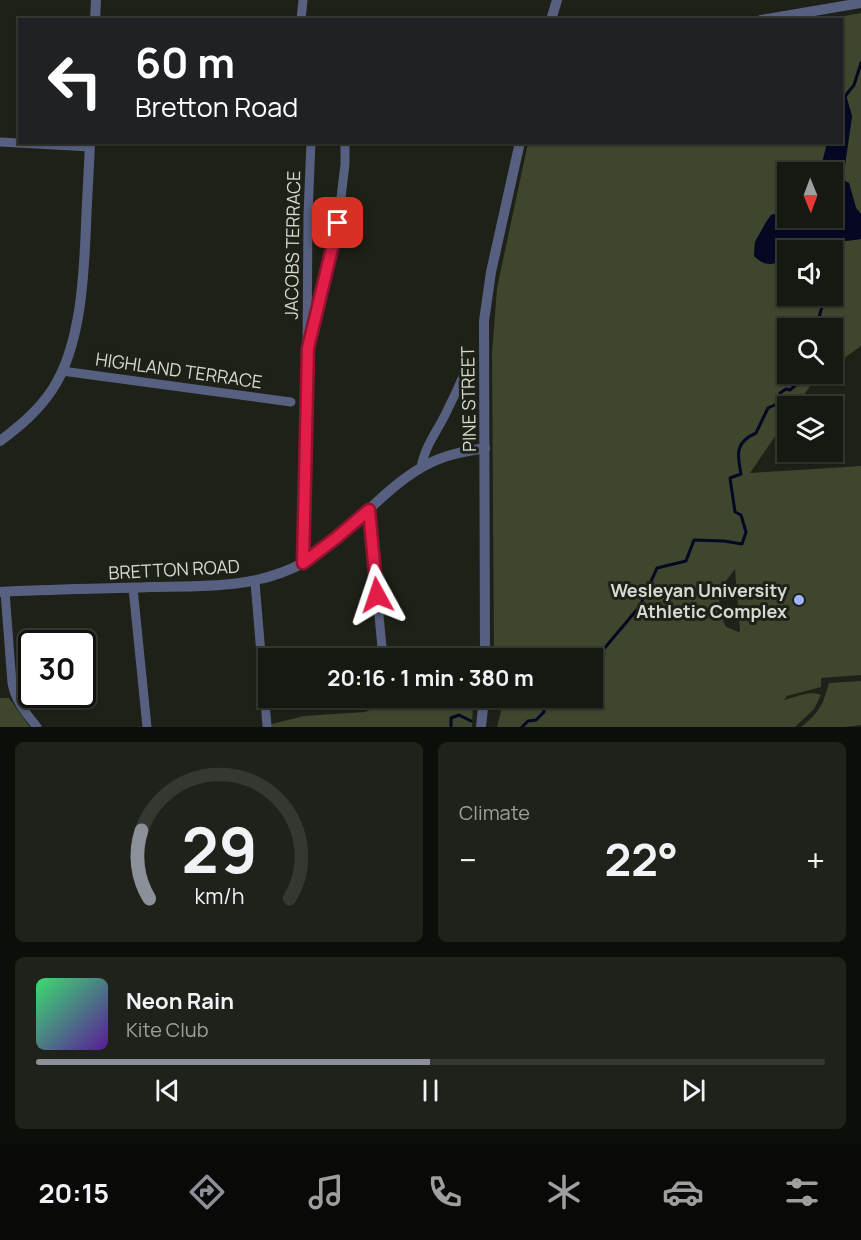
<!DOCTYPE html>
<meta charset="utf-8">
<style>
:root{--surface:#161911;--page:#1f221a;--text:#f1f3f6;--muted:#9ea09f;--line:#353831;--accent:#8c9099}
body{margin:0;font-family:Manrope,sans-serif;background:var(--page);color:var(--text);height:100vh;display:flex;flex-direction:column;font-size:22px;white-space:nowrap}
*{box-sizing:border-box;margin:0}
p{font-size:20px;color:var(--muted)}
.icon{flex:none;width:33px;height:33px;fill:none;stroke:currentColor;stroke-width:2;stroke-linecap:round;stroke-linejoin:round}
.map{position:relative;height:727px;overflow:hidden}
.sheet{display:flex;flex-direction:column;gap:15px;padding:15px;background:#0c0e09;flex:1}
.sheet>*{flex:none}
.hud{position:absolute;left:18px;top:18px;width:825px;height:126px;border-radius:0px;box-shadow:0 2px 4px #0004,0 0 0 2px var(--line);background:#202124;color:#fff;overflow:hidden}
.needle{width:39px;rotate:179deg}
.fabs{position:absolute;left:777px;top:162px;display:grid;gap:12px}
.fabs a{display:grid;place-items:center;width:66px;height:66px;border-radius:0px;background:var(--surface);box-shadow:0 2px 4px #0004,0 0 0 2px var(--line);font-size:30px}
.speed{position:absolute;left:18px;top:630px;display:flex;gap:12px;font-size:30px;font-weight:700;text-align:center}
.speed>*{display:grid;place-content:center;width:78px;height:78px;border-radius:50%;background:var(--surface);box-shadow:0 2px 4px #0004,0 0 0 2px var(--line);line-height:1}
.speed .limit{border:3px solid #111;border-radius:9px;background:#fff;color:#111}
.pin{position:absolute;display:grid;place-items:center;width:51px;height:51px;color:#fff;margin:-26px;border-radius:12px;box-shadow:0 3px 9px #0006}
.me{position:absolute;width:66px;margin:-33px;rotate:355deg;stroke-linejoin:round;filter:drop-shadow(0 0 4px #0008)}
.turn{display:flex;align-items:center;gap:21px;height:126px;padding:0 18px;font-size:27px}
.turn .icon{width:78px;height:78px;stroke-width:2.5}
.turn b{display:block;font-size:42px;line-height:51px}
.big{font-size:45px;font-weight:700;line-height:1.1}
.sheet .card{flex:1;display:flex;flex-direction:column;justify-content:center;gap:9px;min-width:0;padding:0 21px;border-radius:9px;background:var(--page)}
.sheet .dial{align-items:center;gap:0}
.dial svg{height:156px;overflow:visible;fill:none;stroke:var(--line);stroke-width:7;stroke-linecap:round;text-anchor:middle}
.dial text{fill:var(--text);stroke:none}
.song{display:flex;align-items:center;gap:18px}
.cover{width:72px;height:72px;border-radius:9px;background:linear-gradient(135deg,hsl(140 70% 55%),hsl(270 70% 35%))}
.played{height:6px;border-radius:3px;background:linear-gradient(90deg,var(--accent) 50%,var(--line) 50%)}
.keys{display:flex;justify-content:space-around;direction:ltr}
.heat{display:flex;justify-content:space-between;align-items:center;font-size:33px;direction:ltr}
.sheet .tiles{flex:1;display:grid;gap:15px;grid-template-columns:1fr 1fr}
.card:last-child{grid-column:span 2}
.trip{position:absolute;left:258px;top:648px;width:345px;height:60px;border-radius:0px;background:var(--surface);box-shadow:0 2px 4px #0004,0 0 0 2px var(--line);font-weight:700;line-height:60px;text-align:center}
.menu{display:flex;height:96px;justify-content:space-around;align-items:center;background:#090a07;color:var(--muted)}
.menu .icon{width:42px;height:42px}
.menu .selected{color:var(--accent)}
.menu b{font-size:27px;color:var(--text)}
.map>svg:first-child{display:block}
</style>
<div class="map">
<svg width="861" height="727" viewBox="0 0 861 727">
<rect width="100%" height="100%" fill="#1e2117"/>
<g fill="#3e462d" fill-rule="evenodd">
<path d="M861 13V214L856 208 849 183 845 181 844 171 852 116 845 96 842 101V20H823Z"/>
<path d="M528 143H827L822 164 817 172H788L787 211 771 215 755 242 754 256 770 264 787 259 788 296H832V250H803L813 245 861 239V346L833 366 832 328H788V374H822L815 379 796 406H788L787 419 750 473 861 466V675L821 678V687L787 696 784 700C796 697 810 690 821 695L814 709 795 727H497L502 707 495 703V698H592V658H494L492 354 497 288ZM735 569 740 631 739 632 726 627 720 614 719 590Z"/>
<path d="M861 681V725L845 727H801C819 713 823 705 829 683Z"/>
<path d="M0 698H9L30 727H0Z"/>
<path d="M399 698H473L472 727H268L272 724 304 716 365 712Z"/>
</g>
<path fill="#050723" d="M846 95 852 116 844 172 845 181 849 183 856 208 861 214V239L813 245 803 250H788L787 259 786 260C771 264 767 268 754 256L755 242 766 222 771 215 787 211 788 218H832V172H817L822 164 827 143 842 142V101Z"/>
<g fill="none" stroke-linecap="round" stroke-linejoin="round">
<g stroke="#050723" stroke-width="3">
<path d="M845 99 846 95 854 85 861 63"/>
<path d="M816 328 825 296"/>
<path d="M592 663 640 606 657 568 686 561 694 540 724 541 742 544 746 532 741 515 735 512 730 478 741 474C737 454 735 442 756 433L768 408 779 403 780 393 786 389 790 390 798 383 801 374"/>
<path d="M553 698 557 700 559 698"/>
<path d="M451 727V718L459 715 471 721"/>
<path d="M522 727 528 721 536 720 544 712 543 703 548 698"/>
</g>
<g stroke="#586081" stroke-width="9">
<path d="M301 20 303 0"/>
<path d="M0 142 90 147"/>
<path d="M311 331 338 223 345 164V142"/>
<path d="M62 371 291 402"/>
<path d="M421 468C424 448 436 433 445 415 452 401 459 386 465 372"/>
<path d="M369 510 383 658"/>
<path d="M303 563 307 348 308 214 311 142"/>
<path d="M255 582 267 726"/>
<path d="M133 588 147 727"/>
<path d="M5 592 12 683C15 701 26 713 37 727"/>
<path d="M386 698V700"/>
</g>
<g stroke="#586081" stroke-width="10">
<path d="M95 20 96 0"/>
<path d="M551 20 557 0"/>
<path d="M761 20 861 3"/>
<path d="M0 441C20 426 38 411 52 390 81 346 84 276 86 225 87 198 89 170 90 142"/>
<path d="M0 592C50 589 101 589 151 587 203 586 255 589 303 563 350 537 383 485 432 462 449 454 467 451 485 448"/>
<path d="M485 658 484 321 491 272 520 142"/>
<path d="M481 727 484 698"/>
</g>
</g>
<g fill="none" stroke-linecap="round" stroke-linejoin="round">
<defs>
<path id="route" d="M338 223 308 348 303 563 336 538 369 510 377 595"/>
</defs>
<use href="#route" stroke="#92132f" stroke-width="15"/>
<use href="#route" stroke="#e11d48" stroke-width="10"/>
</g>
<circle fill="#a0b3fd" stroke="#1e2117" stroke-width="2" cx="799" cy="600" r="6"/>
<g text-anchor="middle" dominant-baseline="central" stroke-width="6" stroke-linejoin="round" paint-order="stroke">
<g font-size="18" fill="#d7dad3" stroke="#1e2117">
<text transform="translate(292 245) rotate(-89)">JACOBS TERRACE</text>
<text transform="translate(179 370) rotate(8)">HIGHLAND TERRACE</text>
<text transform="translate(468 399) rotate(-91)">PINE STREET</text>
<text transform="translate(174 569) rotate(-3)">BRETTON ROAD</text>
</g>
<g font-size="18" font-weight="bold" fill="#d7dad3" stroke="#1e2117" text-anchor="end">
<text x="787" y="590">Wesleyan University<tspan x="787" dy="21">Athletic Complex</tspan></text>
</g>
</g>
</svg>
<div class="fabs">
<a><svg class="needle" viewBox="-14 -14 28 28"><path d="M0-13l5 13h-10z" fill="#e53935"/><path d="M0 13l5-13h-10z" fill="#9ea09f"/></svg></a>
<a><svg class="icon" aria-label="sound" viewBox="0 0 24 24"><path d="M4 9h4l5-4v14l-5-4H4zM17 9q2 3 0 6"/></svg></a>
<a><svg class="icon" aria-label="search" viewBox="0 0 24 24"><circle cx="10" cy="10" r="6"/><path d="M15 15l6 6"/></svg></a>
<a><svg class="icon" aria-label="layers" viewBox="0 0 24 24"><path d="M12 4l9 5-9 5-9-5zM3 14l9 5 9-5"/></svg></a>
</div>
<div class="speed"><div class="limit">30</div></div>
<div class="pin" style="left:338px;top:223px;background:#d93025"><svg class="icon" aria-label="arrive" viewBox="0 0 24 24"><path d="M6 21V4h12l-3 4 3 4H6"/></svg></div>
<svg class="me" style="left:377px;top:595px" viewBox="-20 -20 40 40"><path d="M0-17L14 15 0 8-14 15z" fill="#e11d48" stroke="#fff" stroke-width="4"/></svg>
<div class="trip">20:16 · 1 min · 380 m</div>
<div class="hud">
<div class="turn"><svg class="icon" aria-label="left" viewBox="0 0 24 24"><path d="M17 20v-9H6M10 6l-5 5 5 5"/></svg><div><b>60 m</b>Bretton Road</div></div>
</div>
</div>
<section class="sheet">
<div class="tiles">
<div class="card dial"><svg viewBox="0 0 100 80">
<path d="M14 69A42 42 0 1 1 86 69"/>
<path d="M14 69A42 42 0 0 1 10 34" stroke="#8c9099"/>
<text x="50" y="56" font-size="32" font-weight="700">29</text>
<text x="50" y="72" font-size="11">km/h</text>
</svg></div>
<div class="card"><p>Climate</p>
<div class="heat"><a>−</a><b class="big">22°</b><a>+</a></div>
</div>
<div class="card">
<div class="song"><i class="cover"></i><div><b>Neon Rain</b><p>Kite Club</p></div></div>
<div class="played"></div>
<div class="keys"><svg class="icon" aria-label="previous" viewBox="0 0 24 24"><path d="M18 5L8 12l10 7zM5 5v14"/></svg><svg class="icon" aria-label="pause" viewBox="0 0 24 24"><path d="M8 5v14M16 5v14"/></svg><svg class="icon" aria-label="next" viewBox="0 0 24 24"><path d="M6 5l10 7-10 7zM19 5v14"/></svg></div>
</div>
</div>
</section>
<nav class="menu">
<b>20:15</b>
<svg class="icon selected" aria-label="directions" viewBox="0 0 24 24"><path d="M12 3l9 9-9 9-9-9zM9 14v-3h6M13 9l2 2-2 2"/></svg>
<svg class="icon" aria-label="music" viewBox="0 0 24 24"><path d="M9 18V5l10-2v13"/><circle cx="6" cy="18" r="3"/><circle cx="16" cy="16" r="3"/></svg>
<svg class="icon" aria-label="phone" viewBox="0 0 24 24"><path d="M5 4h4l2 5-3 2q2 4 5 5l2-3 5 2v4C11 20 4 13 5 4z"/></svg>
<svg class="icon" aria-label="climate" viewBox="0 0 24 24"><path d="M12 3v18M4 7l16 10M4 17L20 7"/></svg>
<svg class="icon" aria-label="car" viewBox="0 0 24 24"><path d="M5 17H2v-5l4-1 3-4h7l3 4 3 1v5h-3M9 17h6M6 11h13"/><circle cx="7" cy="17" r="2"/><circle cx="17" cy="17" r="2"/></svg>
<svg class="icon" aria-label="filters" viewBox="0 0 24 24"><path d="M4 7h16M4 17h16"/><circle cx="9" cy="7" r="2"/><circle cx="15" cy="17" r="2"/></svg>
</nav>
